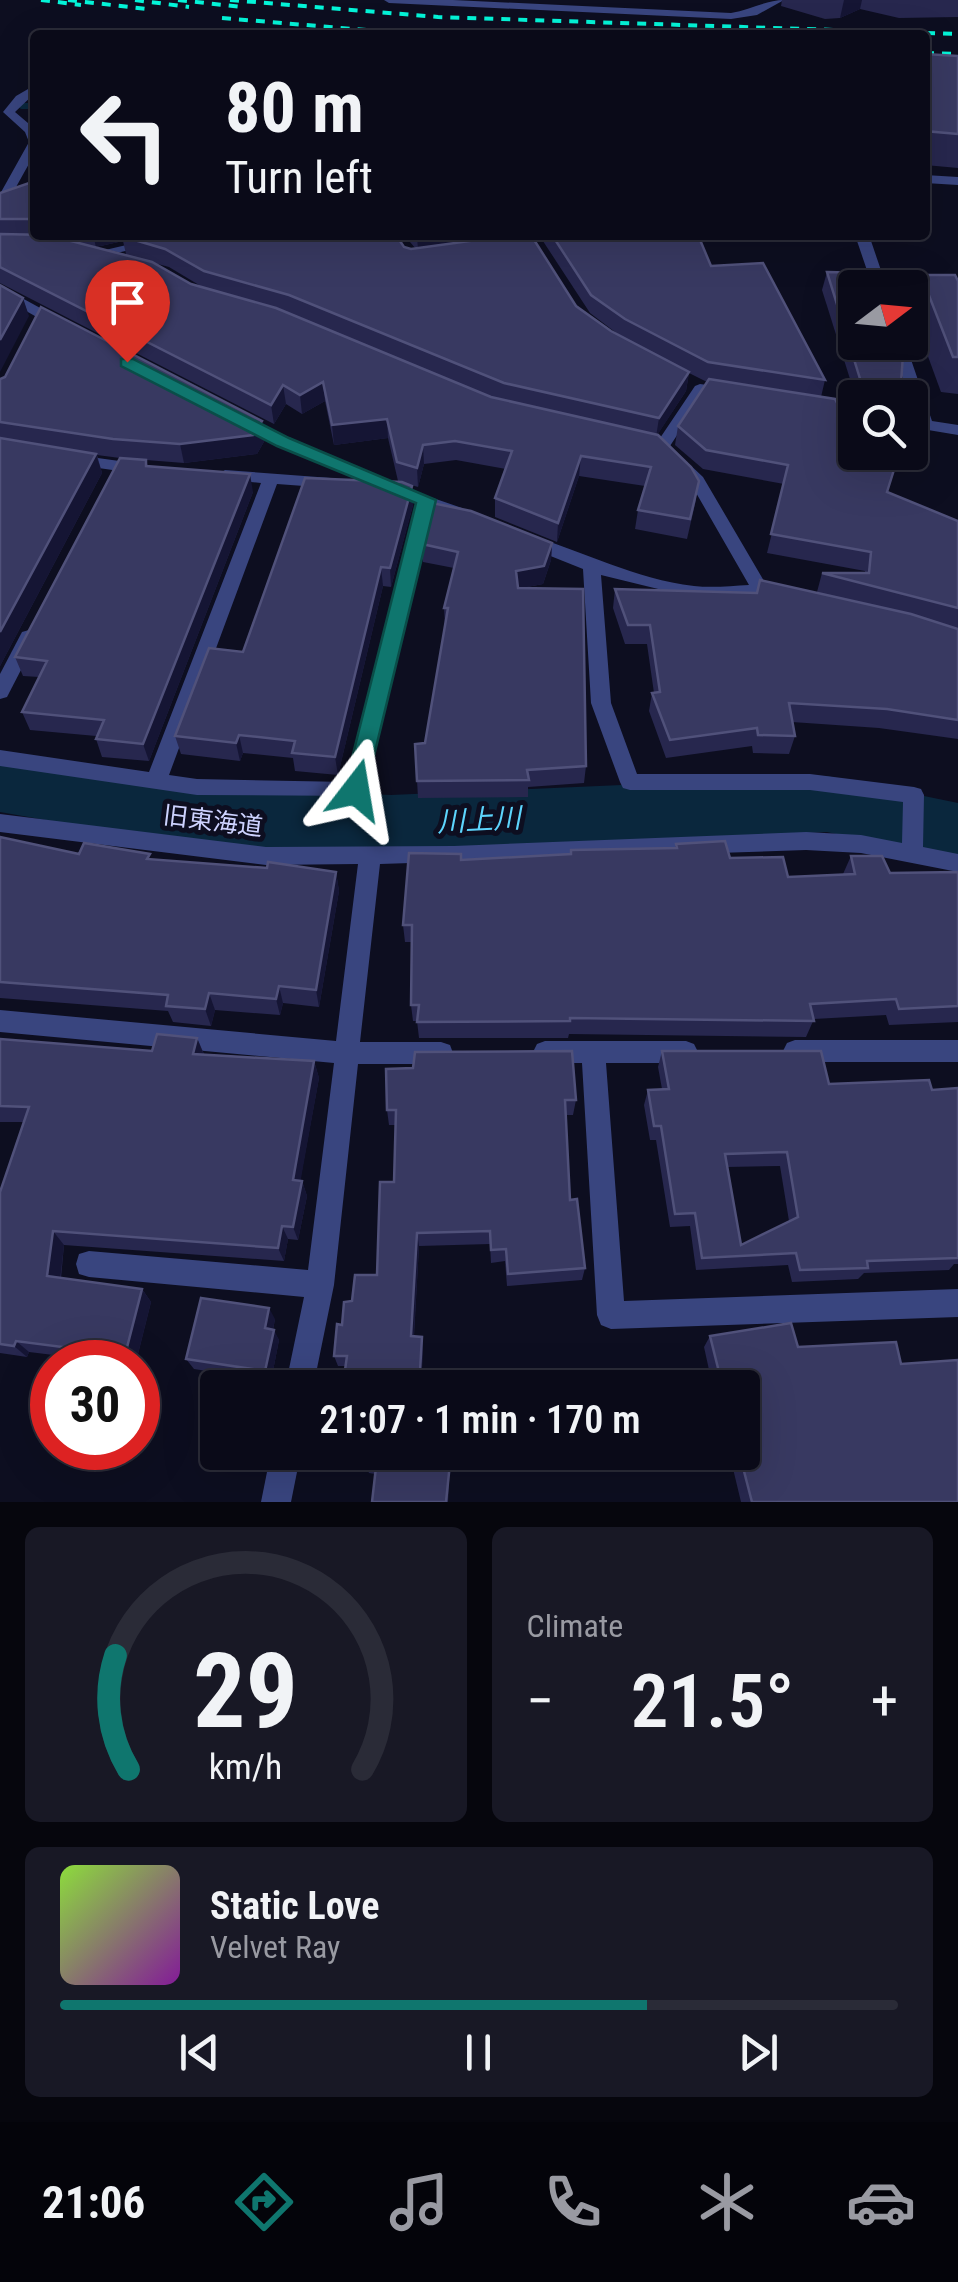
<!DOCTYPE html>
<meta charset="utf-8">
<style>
:root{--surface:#0a0a18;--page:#181825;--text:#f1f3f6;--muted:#999aa2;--line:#2a2b37;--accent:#0f766e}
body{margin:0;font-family:"Roboto Condensed","Noto Sans JP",sans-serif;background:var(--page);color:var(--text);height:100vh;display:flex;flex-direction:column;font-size:38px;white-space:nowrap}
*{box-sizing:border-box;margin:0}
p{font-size:32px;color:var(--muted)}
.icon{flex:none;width:55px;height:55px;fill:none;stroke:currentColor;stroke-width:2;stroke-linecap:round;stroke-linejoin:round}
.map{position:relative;height:1502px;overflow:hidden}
.details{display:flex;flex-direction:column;gap:25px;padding:25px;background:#06060d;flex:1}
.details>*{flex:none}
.top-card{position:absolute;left:30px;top:30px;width:900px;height:210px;border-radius:10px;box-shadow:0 10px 40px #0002,0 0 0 2px var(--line);background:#0a0a18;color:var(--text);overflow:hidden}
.needle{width:65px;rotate:74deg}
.fabs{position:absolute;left:838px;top:270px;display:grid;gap:20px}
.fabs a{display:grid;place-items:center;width:90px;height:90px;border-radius:10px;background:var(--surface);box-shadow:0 10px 40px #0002,0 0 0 2px var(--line);font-size:50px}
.speed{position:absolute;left:30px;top:1340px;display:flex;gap:20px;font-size:50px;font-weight:700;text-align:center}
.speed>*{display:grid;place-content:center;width:130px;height:130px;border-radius:50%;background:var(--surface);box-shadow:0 10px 40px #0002,0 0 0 2px var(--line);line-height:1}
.speed .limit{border:15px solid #d22;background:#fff;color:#111}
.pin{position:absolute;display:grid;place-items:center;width:85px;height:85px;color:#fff;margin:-102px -42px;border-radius:50% 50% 50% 0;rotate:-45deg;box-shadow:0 0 10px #0007}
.pin .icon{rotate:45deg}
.me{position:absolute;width:110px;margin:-55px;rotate:14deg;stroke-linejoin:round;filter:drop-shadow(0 0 8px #0008)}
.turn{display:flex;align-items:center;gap:35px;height:210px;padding:0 30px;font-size:45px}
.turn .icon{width:130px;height:130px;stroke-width:2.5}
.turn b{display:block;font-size:70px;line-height:85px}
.big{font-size:75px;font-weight:600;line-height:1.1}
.details .tile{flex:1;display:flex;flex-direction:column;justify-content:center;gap:15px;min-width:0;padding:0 35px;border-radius:15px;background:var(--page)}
.details .dial{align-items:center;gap:0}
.dial svg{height:260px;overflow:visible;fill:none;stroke:var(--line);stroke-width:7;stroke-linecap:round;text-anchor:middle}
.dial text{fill:var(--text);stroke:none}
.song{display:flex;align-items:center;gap:30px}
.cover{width:120px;height:120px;border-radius:15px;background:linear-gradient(135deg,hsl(90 70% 55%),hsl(290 70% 35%))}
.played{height:10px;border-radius:5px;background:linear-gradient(90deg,var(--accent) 70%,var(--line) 70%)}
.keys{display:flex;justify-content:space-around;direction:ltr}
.heat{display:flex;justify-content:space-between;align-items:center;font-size:55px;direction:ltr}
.details .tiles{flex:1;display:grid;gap:25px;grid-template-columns:1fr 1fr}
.tile:last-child{grid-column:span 2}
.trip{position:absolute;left:200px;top:1370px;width:560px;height:100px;border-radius:10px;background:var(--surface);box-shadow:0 10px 40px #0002,0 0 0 2px var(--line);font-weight:600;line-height:100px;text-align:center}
.dock{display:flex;height:160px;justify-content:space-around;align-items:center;background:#04040a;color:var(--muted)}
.dock .icon{width:70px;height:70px}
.dock .active{color:var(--accent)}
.dock b{font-size:45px;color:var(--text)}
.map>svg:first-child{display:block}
</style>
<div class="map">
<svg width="958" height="1502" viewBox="0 0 958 1502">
<rect width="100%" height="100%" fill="#0d0e20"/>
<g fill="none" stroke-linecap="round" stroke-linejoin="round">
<path stroke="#0a273d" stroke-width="6" d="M22 106H35"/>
<path stroke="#0a273d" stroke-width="11" d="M391 824 392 831"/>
<path fill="#0a273d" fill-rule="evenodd" d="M0 758 188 787 391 795 827 776 958 803V861L827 832 391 853 188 845 0 812Z"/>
<g fill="#39457f" fill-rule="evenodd">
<path d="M384 0H453L731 13C750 10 766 0 784 0L757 15 731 19 389 3Z"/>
<path d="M35 85V93L15 112 35 129V153L6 205 0 209V194L29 142 25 132 3 112 16 96Z"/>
<path d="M169 235H195L95 258 88 254Z"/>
<path d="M855 235H869L887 288H873Z"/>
<path d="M0 286 64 321 66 324 54 327 0 296Z"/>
<path d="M891 342H905L932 421 958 425V435L910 427V417L916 418Z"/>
<path d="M700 384 729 388 737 393 729 398 704 394 670 446 703 477 767 586 788 590 791 594 782 600 695 598 601 575 611 703 637 774H810L914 787 921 789 924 795 923 847 958 854V872L861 853 806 850 380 864 360 1042H441L450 1045 453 1053 450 1061 441 1064H358L334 1285 313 1388H285L304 1297 89 1277 79 1274 76 1264 79 1254 89 1251 308 1270 334 1063 0 1032V1010L336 1041 358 864 266 865 0 832V814L266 847 454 846 806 832 861 835 902 843 903 802 810 790H630L623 788 620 782 591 703 583 569 523 545 520 541 529 535C585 552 635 579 694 586 712 588 731 586 749 585L691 484 654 447 695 386Z"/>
<path d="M817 402 855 408V418L812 410 809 407Z"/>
<path d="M239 415 404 488 462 508 464 512 456 517 432 509 363 796 197 795 0 766V750L149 772 261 483 219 479 217 475 225 470 331 478 339 483 331 488 277 484 169 775 197 779 348 782 417 504 233 423V417Z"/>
<path d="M76 455 141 464 149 469 141 474 70 464 68 460Z"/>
<path d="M29 630 38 637 7 697 0 699V674L22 632Z"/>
<path d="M795 1040H958V1062H795L787 1059 783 1051 787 1043Z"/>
<path d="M545 1041H686L694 1044 698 1052 694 1060 686 1063H606L624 1301 958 1289V1317L611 1329 601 1325 597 1315 582 1063H545L537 1060 533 1052 537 1044Z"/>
<path d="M271 1452H301L291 1502H261Z"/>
</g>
<path fill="#39457f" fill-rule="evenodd" d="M925 175 958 177V185L925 183Z"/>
<g stroke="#04f4d8" stroke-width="4" stroke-dasharray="9 8" stroke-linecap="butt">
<path d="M41 0 81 5"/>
<path d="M68 0 147 9"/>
<path d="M135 0 189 7"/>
<path d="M178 0 242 7"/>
<path d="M230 0 438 17 958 34"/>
<path d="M222 18 426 35"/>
<path d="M925 53 958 54"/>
</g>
</g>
<g fill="#27274e" fill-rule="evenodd">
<path d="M782 0H958V17L899 18 860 9 840 18 825 19 781 6Z"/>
<path d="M925 54 958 56V168L925 165Z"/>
<path d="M35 181V235H396L404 247 411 249H416L404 235H531L576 306 611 331 623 338 590 313 539 235H698L711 266 825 380 821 397 855 437 887 492 958 521V739L879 728 792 722 795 736 789 754 753 753 752 746 666 758 649 711 652 693H654L647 644H625L613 608 615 589 757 593 817 592 822 573H865V571L767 553 784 484 703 469 675 445 678 426 707 382 689 373 686 391 657 435 696 500 687 539 635 529 638 510 645 486 579 476 557 542 495 517V498L506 469 456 460 424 464 418 487 398 481 388 438 334 445 325 401 302 414 286 404 274 424 0 283V193ZM123 241 126 254 96 247ZM154 263 169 267 204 288 191 284Z"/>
<path d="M827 272 901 383 897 398H856L822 290Z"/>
<path d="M921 275 958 281V394L941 392 911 310Z"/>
<path d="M0 379 265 440 257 454 184 463 146 460 148 466 253 492 149 761 102 757 96 739V736L30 730 22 712 39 677 23 676 15 657 120 458 97 455 102 473 0 666Z"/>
<path d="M412 486 413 505 391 587 383 586 338 775 295 771 293 758 243 753 240 761 181 754 175 736 243 652Z"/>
<path d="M552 543 551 560 543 584 522 588 586 766 584 783 528 787V797L418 798 415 744 425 743 445 625 444 608 454 568 423 562 422 544Z"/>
<path d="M0 837 79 854 336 872 339 891 319 1007 283 1003 280 1015 215 1010 211 1026 173 1022 168 1011 0 998Z"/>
<path d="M676 844 788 877 843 874 851 856 890 873 958 872V1022L889 1025 886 1015 814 1019 806 1037 569 1034 568 1038H419L417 1021H413L411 1005 412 942H405L403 925 461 860 675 849Z"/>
<path d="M197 1038 204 1054 314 1061 319 1078 300 1181H302L307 1196 298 1240 288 1239 284 1261 64 1245 61 1278 142 1289 151 1302 136 1362H111L29 1352 27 1357 0 1353V1192L24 1122H0V1039L152 1051Z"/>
<path d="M662 1051 829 1084 932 1090 958 1088V1264H954L949 1270 864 1273 858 1279 792 1282 788 1265 696 1270 690 1226 670 1227 656 1140H650L644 1105 648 1090 662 1089 658 1067ZM780 1166 789 1221 741 1245 727 1167Z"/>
<path d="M576 1100 573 1115H566L570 1200 585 1268 582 1280 507 1286 505 1261 491 1263 490 1244 419 1246 414 1336 422 1337 423 1348 421 1388 348 1387 344 1377 346 1366H338L334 1356 342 1325 352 1301 377 1275 394 1182 396 1125H389L387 1110Z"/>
<path d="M275 1319 273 1330 279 1340 271 1381 194 1369 186 1359Z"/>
<path d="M710 1336 901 1364 958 1502H741L729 1452H742V1388H713L704 1347Z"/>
<path d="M368 1452H431L430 1460 450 1463 448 1502H372L375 1474 369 1473 366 1466Z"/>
</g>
<g fill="#151534">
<path d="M844 0H862L860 9 840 18Z"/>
<path d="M93 235H151L121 236 123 241 96 247Z"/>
<path d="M417 235H521L418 251Z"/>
<path d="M23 298 29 316 0 372V340Z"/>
<path d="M689 372 686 391 656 437 659 418Z"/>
<path d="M323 382 325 401 302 414 300 395Z"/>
<path d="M283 385 286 404 274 424 271 405Z"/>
<path d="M387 419 388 438 334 445 332 425Z"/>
<path d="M262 421 265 440 257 454 184 463 180 444Z"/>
<path d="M423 445 424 464 418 487 417 468Z"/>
<path d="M96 454 102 473 0 666V632Z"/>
<path d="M581 456 579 476 557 542 558 523Z"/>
<path d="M250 474 253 492 149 761 143 744Z"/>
<path d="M412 486 413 505 391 587 390 568Z"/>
<path d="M552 543 551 560 543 584 516 589V571Z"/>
<path d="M381 567 383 586 338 775 335 757Z"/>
<path d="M239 735 243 753 240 761 236 743Z"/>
<path d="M336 872 339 891 319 1007 316 990Z"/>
<path d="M279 986 283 1003 280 1015 276 999Z"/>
<path d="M209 993 215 1010 211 1026 205 1009Z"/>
<path d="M197 1038 204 1055 193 1054Z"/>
<path d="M314 1061 319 1078 298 1195 293 1180Z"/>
<path d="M302 1181 307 1196 298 1240 293 1227Z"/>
<path d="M282 1226 288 1239 284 1261 278 1248Z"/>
<path d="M53 1231 64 1245 59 1289 47 1276Z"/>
<path d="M417 1233 419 1246 413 1347 411 1336Z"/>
<path d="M142 1289 151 1302 136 1362H132L125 1355Z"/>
<path d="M269 1308 275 1319 271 1339 265 1328Z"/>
<path d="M274 1330 279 1340 271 1381 265 1371Z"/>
<path d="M422 1337 423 1348 421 1388H419Z"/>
<path d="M16 1341 29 1352 27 1357 14 1346Z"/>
</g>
<g fill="#383961" stroke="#50517a" stroke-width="2.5" fill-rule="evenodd">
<path d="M925 54 958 56V134L925 131Z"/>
<path d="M35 181V219H0V193Z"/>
<path d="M0 234 48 235 152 262 191 284 276 308 491 397 658 435 691 467 699 481 690 519 638 510 651 467 581 456 558 523 495 498 512 451 455 441 423 445 417 468 397 462 387 419 332 425 323 382 300 395 283 385 271 405 0 267Z"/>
<path d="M126 235H396L404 247 411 249 513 235H531L576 306 611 331 689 372 659 418 504 383 289 295 204 271 165 249 121 236Z"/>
<path d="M552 235H698L711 266 763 263 825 380 708 362 625 319 591 295Z"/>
<path d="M827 272 865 273 870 288H855V342H899L903 355 901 383 888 381V398H866Z"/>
<path d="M921 275H955L958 281V357H953Z"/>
<path d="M0 285 23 298 0 340Z"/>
<path d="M41 307 262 421 253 435 180 444 113 439 0 422V379L5 377Z"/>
<path d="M709 379 835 399 855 437V452H886V455L898 457 887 492 958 521V608L822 573H869L871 552 771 534 788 465 706 450 678 426Z"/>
<path d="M0 438 96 454 0 632Z"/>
<path d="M120 458 146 460V466L250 474 143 744 96 739 104 720 22 712 47 661 15 657Z"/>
<path d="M305 478 402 482 412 486 390 568 381 567 335 757 292 753 295 741 239 735 236 743 175 736 209 648 243 652Z"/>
<path d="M432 503 471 511 552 543 544 566 516 571 518 588 583 589 586 766 527 770 529 780 417 781 415 744 425 743 448 608H444L458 552 422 544Z"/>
<path d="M760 580 911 614 958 629V720L887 709 789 703 795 736 758 735 757 728 670 740 652 693 660 692 650 625H628L615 589 757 593Z"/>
<path d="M0 837 79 854 84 843 150 854 147 859 267 868 268 862 336 872 316 990 279 986 276 999 209 993 205 1009 166 1006 168 995 0 982Z"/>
<path d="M725 841 730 858 783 857 788 877 855 874 851 856H882L890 873 958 872V1006L899 1009 896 999 810 1004 814 1021 570 1018V1021L417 1022 419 1005H411L412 925H403L409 853 461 854V860L571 854V850L677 848 676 844Z"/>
<path d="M157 1034 197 1038 193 1054 314 1061 293 1180 302 1181 293 1227 282 1226 278 1248 53 1231 47 1276 142 1289 125 1355 16 1341 14 1346 0 1344V1192L29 1107 0 1106V1039L152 1051Z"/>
<path d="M572 1051 576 1100H565L570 1200 577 1199 585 1268 508 1274 506 1249 491 1250 490 1231 417 1233 411 1336 422 1337 419 1388H379L380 1378 344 1377 347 1356H334L337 1324 342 1325 344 1302 352 1301 355 1275H377L380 1182H394L396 1110H387L386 1069 413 1068 415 1052Z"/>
<path d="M662 1051H821L829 1084 929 1080 932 1090 958 1088V1258L867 1261 868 1268 800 1270 796 1253 702 1258 695 1213 675 1214 661 1126H654L648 1090 669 1089ZM787 1152 798 1217 741 1245 725 1154Z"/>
<path d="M201 1298 269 1308 265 1328 274 1330 265 1371 186 1359Z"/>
<path d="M791 1323 798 1347 896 1342 901 1364 958 1360V1502H752L739 1452H742V1388H723L710 1336Z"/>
<path d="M368 1452H429L428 1460 450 1463 446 1502H372L376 1467 366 1466Z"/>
</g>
<path fill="#0f766e" stroke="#0a4d48" stroke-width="2.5" d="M121 359H133L289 438 436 500 364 797H347L344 790 416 503 277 446 121 366Z"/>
<g text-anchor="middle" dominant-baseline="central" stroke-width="10" stroke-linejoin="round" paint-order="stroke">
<g font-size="25" fill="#cdd2fe" stroke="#0d0e20">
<text transform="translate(213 821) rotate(7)">旧東海道</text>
</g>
<g font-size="28" font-style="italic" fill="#5dd5fd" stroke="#0d0e20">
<text transform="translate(479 820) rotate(-3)">川上川</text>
</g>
</g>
</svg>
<div class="fabs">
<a><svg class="needle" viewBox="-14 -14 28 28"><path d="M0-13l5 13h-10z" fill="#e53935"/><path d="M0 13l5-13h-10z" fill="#999aa2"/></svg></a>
<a><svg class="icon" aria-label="search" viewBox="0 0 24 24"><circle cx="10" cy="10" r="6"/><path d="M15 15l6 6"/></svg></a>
</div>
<div class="speed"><div class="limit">30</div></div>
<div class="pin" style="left:127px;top:362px;background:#d93025"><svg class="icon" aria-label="arrive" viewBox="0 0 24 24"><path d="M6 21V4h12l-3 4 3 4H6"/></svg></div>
<svg class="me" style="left:356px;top:790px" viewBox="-20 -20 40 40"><path d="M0-17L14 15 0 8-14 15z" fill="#0f766e" stroke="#fff" stroke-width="4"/></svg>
<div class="trip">21:07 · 1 min · 170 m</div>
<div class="top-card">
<div class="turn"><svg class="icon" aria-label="left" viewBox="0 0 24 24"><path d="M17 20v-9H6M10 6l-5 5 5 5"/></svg><div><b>80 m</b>Turn left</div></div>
</div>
</div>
<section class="details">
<div class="tiles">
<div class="tile dial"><svg viewBox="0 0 100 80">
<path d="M14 69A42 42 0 1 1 86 69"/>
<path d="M14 69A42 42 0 0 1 10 34" stroke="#0f766e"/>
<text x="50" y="56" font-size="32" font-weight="700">29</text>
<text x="50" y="72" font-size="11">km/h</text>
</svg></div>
<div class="tile"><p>Climate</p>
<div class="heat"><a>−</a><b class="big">21.5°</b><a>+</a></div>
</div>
<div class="tile">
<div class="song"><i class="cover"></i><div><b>Static Love</b><p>Velvet Ray</p></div></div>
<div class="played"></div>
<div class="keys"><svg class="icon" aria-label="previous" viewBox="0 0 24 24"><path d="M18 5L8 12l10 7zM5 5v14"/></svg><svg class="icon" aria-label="pause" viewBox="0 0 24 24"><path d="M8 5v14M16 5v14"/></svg><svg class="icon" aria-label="next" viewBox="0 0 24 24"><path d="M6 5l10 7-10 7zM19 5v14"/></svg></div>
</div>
</div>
</section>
<nav class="dock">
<b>21:06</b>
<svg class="icon active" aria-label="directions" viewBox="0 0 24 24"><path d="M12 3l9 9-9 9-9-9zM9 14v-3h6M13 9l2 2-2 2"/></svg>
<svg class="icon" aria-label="music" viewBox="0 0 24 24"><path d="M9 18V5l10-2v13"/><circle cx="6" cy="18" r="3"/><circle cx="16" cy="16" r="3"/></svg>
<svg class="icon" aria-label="phone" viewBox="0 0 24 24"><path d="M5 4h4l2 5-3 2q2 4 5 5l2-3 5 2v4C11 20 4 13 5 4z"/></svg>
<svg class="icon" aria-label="climate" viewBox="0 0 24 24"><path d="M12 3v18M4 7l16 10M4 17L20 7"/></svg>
<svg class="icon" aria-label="car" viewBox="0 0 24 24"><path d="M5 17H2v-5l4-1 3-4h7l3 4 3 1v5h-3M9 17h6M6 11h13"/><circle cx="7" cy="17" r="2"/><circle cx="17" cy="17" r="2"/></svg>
</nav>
